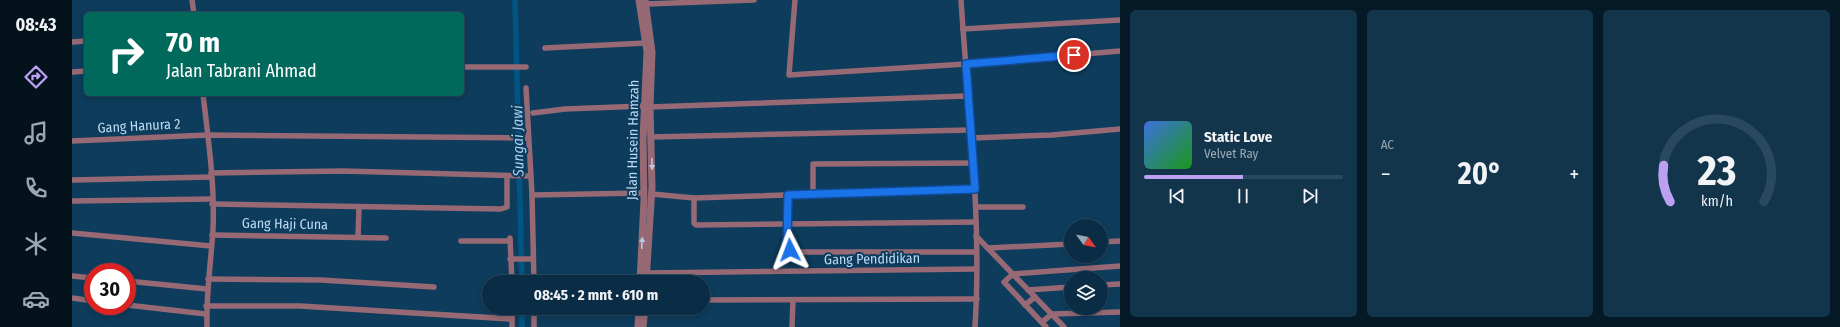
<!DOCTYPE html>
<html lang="id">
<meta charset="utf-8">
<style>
:root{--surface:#0a2d45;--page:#13354c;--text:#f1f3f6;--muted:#99a8b3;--line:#2a495e;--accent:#bca0f2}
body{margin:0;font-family:"Fira Sans Condensed",sans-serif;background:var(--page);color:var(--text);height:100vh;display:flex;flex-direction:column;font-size:15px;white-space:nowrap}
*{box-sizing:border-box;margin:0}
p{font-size:13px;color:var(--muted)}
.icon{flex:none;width:22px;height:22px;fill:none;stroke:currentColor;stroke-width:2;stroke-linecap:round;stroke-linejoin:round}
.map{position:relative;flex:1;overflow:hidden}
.drawer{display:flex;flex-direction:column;gap:10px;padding:10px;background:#061926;width:720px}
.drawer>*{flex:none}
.hud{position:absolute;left:12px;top:12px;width:380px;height:84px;border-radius:6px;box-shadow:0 2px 6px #0003,0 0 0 1px var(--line);background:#00695c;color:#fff;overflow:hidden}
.needle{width:26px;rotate:123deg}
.fabs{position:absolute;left:992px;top:219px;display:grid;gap:8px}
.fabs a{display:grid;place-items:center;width:44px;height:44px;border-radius:50%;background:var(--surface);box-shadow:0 2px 6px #0003,0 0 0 1px var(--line);font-size:20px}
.speed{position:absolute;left:12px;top:263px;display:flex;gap:8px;font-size:20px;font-weight:700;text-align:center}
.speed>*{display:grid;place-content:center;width:52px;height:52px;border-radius:50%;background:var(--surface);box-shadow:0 2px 6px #0003,0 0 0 1px var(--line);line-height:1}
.speed .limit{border:6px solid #d22;background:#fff;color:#111}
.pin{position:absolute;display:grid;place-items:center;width:34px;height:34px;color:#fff;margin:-17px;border:2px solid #fff;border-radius:50%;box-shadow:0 1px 4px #0007}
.me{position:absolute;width:44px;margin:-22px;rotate:357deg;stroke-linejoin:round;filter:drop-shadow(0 0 3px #0008)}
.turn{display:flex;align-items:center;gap:14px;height:84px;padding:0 16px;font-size:18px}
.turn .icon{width:52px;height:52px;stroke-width:2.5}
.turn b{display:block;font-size:28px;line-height:34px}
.big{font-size:30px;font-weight:700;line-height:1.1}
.drawer .card{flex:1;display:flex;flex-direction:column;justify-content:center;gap:6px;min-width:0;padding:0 14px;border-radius:6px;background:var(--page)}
.drawer .dial{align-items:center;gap:0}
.dial svg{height:104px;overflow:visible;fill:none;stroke:var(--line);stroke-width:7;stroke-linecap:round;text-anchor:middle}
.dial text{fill:var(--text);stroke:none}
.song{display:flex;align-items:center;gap:12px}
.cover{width:48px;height:48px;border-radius:6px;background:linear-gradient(135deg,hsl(220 70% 55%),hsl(120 70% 35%))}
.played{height:4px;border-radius:2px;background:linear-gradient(90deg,var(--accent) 50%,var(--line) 50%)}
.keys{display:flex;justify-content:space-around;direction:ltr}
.heat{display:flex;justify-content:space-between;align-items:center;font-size:22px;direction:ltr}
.drawer .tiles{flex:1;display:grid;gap:10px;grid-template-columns:repeat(3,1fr)}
.trip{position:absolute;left:410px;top:275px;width:228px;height:40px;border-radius:20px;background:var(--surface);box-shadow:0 2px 6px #0003,0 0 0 1px var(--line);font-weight:700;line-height:40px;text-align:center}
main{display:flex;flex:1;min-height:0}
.tabs{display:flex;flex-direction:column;width:72px;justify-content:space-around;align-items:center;background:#04121c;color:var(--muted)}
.tabs .icon{width:28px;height:28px}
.tabs .selected{color:var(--accent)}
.tabs b{font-size:18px;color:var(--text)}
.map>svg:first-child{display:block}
</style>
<main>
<nav class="tabs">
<b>08:43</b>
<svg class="icon selected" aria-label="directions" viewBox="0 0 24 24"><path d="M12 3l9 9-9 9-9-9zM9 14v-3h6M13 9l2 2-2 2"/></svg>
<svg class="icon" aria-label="music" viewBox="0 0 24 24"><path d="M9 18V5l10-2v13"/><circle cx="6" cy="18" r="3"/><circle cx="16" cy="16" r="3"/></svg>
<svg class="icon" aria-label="phone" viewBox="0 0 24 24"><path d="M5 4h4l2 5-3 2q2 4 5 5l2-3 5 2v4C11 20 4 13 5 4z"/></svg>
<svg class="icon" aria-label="climate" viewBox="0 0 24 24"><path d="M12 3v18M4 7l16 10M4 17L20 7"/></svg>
<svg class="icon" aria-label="car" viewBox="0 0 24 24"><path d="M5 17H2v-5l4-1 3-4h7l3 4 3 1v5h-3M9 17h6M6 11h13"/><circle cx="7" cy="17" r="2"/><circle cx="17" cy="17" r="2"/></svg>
</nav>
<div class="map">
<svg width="1048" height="327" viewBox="0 0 1048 327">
<rect width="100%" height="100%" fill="#0d3c5c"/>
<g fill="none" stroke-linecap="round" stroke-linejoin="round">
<g stroke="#005585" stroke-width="5.5">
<path d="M443 0 450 282"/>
<path d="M450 308V327"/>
</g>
<g stroke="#976974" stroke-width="5.5">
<path d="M120 0 122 14"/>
<path d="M723 0 717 75 894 64 1048 51"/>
<path d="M889 0C896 109 910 218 903 327"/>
<path d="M574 4 682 0"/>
<path d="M891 29 1048 20"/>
<path d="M0 42 14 41"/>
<path d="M473 48 574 43"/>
<path d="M390 67H454"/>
<path d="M0 72 14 71"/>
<path d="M454 88 460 195 462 282"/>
<path d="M131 94C136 138 143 184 141 229 139 262 134 294 135 327"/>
<path d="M578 107 895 96"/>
<path d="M461 113 493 109 572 106"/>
<path d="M579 137 898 130"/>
<path d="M899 138 980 135 1048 129"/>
<path d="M0 141 136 135 456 138"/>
<path d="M139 173 271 171 457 176"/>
<path d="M0 180 139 177"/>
<path d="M580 194 622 198 903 189"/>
<path d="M741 194V164L901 163"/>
<path d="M460 195 572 193"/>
<path d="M716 195 715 244 718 250 721 252H904"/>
<path d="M622 198V223L624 225 904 222"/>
<path d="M0 201 140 199"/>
<path d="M140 204 429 209 435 207V176"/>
<path d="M904 207H951"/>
<path d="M0 233 139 246"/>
<path d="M140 235 314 238"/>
<path d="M904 236 992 327"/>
<path d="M286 237 287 207"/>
<path d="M438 238 440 282"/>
<path d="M389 241H438"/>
<path d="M1029 242 1048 241"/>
<path d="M916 248 999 244"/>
<path d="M438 259H461"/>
<path d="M576 273 904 269"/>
<path d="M0 276 21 278"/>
<path d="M136 279 249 280 362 287"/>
<path d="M55 281 135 289"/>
<path d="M1029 285 1048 284"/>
<path d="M956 290 999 287"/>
<path d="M0 298 21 301"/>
<path d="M631 300 905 299"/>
<path d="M55 305 134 314"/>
<path d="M953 305 963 297"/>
<path d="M134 306H228L440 319V327"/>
<path d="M440 319V308"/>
<path d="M970 322 980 314 1048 312"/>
<path d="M462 327V308"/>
<path d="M720 327 721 300"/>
<path d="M974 327 932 282 941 274 1048 266"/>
</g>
<g stroke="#976974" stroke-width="7">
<path d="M567 0 575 52 571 139 572 200 568 282"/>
<path d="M573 0 580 52 578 107 580 187 574 282"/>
<path d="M566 327 567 308"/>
<path d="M571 327 573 308"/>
</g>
</g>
<defs><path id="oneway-solid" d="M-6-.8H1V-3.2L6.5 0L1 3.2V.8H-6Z"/></defs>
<g fill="#b7c9df">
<use href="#oneway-solid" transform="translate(580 164) rotate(88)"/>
<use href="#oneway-solid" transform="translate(570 243) rotate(-87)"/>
</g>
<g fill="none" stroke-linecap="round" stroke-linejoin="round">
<defs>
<path id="route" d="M718 250 715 244 716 195 903 189 894 64 1002 55"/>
</defs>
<use href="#route" stroke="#114b97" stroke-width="10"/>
<use href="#route" stroke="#1a73e8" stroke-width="7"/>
</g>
<g text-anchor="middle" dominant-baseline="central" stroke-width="4" stroke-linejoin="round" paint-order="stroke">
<g font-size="14" fill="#bddaf2" stroke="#0d3c5c">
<text transform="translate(67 126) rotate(-3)">Gang Hanura 2</text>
<text transform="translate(561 140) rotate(-89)">Jalan Husein Hamzah</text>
<text transform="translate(213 224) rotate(1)">Gang Haji Cuna</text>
<text transform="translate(800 259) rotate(-1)">Gang Pendidikan</text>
</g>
<g font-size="15" font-style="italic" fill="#a8d2f4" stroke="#0d3c5c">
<text transform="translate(446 141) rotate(-91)">Sungai Jawi</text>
</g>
</g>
</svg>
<div class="fabs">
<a><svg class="needle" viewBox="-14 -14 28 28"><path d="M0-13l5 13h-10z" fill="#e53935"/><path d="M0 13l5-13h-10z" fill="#99a8b3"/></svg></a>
<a><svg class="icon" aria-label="layers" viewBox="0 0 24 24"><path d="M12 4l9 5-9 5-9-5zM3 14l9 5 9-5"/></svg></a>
</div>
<div class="speed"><div class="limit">30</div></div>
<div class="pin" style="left:1002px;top:55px;background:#d93025"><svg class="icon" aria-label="arrive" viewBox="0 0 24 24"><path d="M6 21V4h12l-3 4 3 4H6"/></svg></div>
<svg class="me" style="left:718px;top:250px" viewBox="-20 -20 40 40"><path d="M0-17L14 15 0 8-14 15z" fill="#1a73e8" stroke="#fff" stroke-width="4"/></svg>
<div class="trip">08:45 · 2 mnt · 610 m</div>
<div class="hud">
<div class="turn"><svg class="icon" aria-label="right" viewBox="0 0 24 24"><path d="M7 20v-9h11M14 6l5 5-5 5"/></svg><div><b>70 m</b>Jalan Tabrani Ahmad</div></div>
</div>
</div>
<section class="drawer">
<div class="tiles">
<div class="card">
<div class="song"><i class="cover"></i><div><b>Static Love</b><p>Velvet Ray</p></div></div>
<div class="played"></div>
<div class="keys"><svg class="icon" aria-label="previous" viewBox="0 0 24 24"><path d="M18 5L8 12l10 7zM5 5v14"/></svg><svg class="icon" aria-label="pause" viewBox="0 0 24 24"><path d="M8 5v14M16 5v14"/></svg><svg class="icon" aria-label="next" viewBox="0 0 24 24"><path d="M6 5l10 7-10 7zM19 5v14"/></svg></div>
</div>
<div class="card"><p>AC</p>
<div class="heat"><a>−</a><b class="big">20°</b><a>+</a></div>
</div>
<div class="card dial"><svg viewBox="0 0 100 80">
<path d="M14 69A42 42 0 1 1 86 69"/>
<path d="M14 69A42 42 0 0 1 9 41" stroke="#bca0f2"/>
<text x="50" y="56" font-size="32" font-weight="700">23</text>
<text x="50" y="72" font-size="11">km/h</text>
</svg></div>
</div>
</section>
</main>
